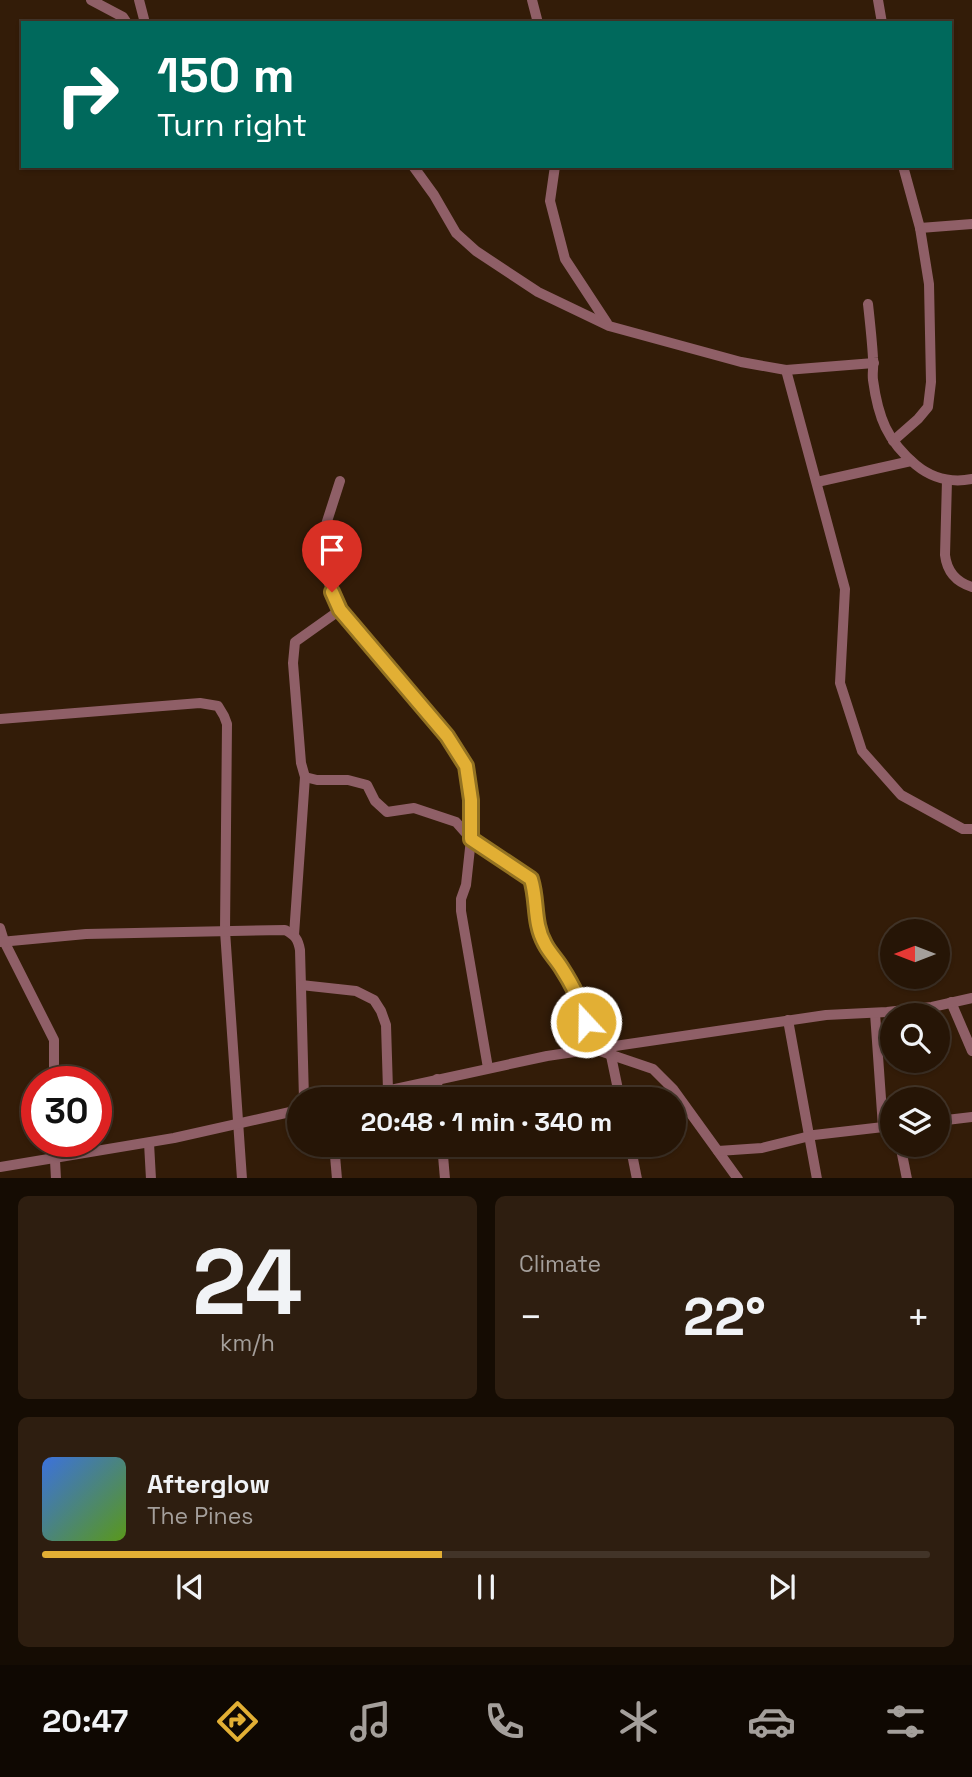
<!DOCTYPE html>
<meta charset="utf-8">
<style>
:root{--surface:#261506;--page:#2e1e10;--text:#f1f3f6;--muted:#a49f9b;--line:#423428;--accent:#e2af34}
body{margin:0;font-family:"Space Grotesk",sans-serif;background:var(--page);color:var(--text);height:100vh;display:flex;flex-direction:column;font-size:26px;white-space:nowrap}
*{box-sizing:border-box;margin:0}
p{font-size:23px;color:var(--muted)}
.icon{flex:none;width:38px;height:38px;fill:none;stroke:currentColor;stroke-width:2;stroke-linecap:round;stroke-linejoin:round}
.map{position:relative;height:1178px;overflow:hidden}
.sheet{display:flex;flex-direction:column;gap:18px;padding:18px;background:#150c03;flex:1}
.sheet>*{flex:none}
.top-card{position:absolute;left:21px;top:21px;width:931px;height:147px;border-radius:0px;box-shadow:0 2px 5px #0004,0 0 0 2px var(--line);background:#00695c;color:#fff;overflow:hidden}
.needle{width:46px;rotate:270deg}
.controls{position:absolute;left:880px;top:919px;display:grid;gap:14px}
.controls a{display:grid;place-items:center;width:70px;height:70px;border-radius:50%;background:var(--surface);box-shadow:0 2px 5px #0004,0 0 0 2px var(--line);font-size:35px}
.speed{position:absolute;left:21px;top:1066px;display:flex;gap:14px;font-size:35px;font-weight:700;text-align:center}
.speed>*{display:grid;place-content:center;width:91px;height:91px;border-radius:50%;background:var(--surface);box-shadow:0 2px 5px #0004,0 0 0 2px var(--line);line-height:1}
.speed .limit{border:10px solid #d22;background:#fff;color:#111}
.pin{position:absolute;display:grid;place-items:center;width:60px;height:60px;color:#fff;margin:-72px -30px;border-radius:50% 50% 50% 0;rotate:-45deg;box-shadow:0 0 7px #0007}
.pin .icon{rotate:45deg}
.me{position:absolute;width:77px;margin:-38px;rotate:339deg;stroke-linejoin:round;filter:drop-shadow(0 0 5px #0008)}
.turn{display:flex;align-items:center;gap:24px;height:147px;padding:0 21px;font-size:32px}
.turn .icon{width:91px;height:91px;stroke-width:2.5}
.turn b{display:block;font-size:49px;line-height:60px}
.big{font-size:52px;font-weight:700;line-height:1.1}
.sheet .card{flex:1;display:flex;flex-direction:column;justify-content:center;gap:10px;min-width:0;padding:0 24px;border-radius:10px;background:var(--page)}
.sheet .dial{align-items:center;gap:0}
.dial b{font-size:91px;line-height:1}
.song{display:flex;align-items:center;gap:21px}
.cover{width:84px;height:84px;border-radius:10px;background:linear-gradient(135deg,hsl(220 70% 55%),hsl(90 70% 35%))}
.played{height:7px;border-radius:4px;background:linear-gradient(90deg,var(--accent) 45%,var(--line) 45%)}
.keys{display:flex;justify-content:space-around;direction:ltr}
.heat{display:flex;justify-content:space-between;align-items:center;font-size:38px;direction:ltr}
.sheet .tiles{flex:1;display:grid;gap:18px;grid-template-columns:1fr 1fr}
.card:last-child{grid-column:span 2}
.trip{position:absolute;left:287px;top:1087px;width:399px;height:70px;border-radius:35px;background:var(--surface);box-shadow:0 2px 5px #0004,0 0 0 2px var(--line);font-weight:700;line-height:70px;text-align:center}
.tabs{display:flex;height:112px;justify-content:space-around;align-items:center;background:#0f0802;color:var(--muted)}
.tabs .icon{width:49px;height:49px}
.tabs .on{color:var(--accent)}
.tabs b{font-size:32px;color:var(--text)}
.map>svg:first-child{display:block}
</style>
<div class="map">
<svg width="972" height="1179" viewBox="0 0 972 1179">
<rect width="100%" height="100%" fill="#331c08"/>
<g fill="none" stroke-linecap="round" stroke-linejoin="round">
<g stroke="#8f5f67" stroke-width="10">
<path d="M91 0 123 17 127 23"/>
<path d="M139 0 145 23"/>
<path d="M532 0 538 23"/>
<path d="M878 0 882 23"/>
<path d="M413 166 434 195 456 233 476 251 538 292 609 326 741 362 786 370 874 363"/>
<path d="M555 166 550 201 565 259 607 323"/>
<path d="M920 228 972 224"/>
<path d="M868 304C870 322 872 340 873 358 874 366 872 373 873 380 878 417 887 441 916 465 933 479 951 483 972 479"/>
<path d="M786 370 845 589 840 683 862 751 901 795 963 829H972"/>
<path d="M893 441 918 419 928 407 931 382 929 284 920 228 903 166"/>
<path d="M947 480 945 555C947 572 956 582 972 587"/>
<path d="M340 481 321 540 320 553 325 574 340 610 447 735 466 766 471 800V839L531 879 535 896V915L544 943 564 971 583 1006 590 1039 597 1050 653 1069 673 1089 738 1179"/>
<path d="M817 482 911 461"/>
<path d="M0 719 200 703 218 706 224 716 227 724 225 931 242 1179"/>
<path d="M305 777 317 780H348L367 785 375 801 387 812 414 808 456 822 471 839 466 885 461 899V911L488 1068"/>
<path d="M0 928 4 941 54 1040V1082"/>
<path d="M294 935 305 777 301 763 293 663 295 642 340 610"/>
<path d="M0 942 86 934 285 930C295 935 298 939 300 950L304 1099"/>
<path d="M301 985 356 991 374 1000 381 1011 386 1025 388 1090"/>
<path d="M951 1002 972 1051"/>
<path d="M875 1013 883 1127"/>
<path d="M788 1020 817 1179"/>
<path d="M610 1051 620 1099"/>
<path d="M437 1079 438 1099"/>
<path d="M349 1099 547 1056 826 1015 887 1012 932 1007 972 998"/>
<path d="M938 1121 972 1117"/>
<path d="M54 1141 56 1179"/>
<path d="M149 1143 151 1179"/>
<path d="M334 1144 337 1179"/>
<path d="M442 1144 445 1179"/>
<path d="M630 1144 637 1179"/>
<path d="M900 1144 907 1179"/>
<path d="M718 1151 762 1148 814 1135 892 1126"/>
<path d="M0 1167 174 1138 299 1110"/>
</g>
</g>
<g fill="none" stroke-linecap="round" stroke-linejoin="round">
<defs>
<path id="route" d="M332 592 340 610 447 736 466 766 471 800V839L531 879C538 901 533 923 545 944 549 952 556 959 561 967 572 984 582 1002 586 1022"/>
</defs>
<use href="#route" stroke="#937222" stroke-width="18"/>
<use href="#route" stroke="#e2af34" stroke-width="12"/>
</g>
</svg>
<div class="controls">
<a><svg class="needle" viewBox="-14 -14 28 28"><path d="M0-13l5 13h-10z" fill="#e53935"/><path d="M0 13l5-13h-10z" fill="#a49f9b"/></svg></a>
<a><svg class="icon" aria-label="search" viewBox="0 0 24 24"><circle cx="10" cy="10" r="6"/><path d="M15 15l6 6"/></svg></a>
<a><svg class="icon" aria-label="layers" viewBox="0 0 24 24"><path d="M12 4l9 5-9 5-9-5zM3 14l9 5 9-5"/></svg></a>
</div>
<div class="speed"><div class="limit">30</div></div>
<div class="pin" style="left:332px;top:592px;background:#d93025"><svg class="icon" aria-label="arrive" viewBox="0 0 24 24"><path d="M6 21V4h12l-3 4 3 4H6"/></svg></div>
<svg class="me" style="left:586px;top:1022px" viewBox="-20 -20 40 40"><circle r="17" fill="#e2af34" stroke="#fff" stroke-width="3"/><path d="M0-11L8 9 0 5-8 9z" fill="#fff"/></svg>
<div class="trip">20:48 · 1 min · 340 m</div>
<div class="top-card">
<div class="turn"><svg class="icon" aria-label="right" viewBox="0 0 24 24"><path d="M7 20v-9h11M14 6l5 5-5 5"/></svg><div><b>150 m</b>Turn right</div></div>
</div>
</div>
<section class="sheet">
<div class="tiles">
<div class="card dial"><b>24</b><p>km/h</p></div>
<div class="card"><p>Climate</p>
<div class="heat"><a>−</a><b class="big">22°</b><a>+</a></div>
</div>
<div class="card">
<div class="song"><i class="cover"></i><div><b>Afterglow</b><p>The Pines</p></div></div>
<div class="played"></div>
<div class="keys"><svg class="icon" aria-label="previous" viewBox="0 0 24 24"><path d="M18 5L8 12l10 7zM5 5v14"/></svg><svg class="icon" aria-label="pause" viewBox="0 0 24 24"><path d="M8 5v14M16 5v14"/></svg><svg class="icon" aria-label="next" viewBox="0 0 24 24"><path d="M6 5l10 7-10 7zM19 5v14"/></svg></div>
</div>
</div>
</section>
<nav class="tabs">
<b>20:47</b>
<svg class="icon on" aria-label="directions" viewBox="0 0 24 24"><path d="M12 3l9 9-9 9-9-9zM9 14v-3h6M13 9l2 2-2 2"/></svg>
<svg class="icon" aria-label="music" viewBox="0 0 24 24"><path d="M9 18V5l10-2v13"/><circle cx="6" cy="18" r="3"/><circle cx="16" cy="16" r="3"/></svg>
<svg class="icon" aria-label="phone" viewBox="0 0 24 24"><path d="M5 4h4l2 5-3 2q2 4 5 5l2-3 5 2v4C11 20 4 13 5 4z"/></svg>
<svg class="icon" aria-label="climate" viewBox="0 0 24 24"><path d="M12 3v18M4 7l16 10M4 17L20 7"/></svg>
<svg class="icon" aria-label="car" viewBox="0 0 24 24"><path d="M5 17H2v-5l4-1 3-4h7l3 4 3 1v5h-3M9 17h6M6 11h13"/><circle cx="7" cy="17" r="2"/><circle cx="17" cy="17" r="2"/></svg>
<svg class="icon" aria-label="filters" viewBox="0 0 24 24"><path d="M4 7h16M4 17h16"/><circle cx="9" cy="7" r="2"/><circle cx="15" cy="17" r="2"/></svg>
</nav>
